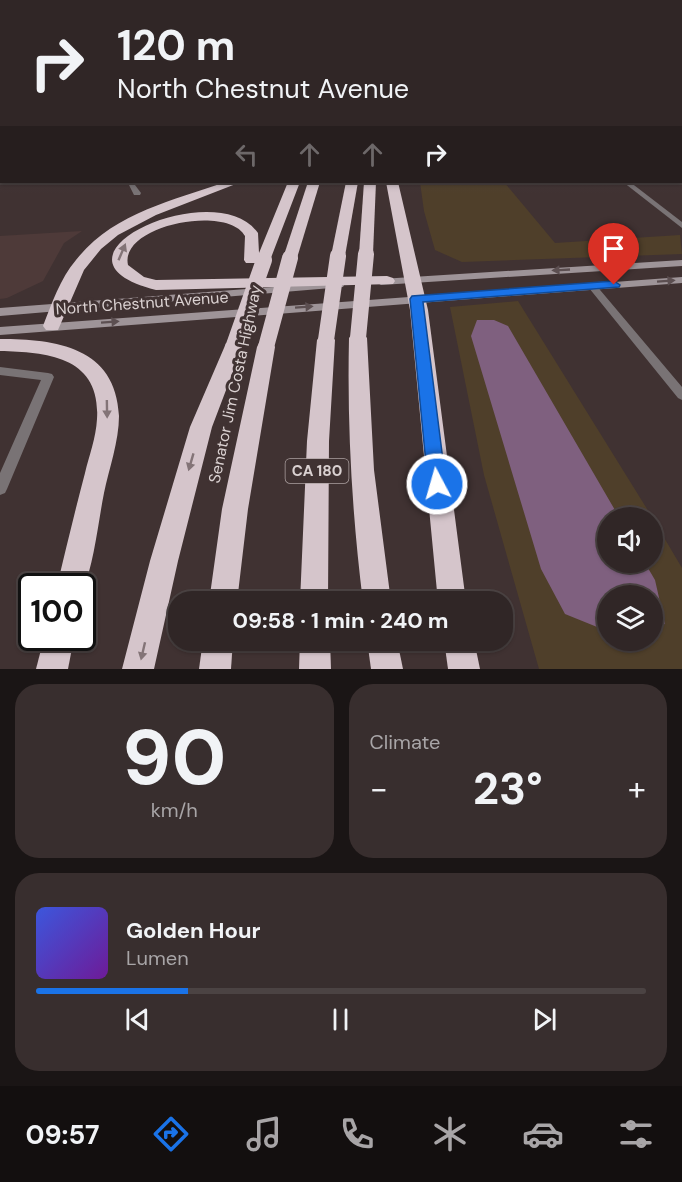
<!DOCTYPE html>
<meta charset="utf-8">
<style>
:root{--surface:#302626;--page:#382e2e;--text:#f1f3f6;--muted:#a8a5a7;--line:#4b4343;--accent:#1a73e8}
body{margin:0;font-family:"DM Sans",sans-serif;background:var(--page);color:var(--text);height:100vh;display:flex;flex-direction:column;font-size:22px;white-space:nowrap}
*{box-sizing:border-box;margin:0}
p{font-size:20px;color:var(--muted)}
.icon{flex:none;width:33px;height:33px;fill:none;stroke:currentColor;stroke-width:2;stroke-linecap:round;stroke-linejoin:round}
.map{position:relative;height:669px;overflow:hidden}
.panel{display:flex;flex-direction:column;gap:15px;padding:15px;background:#1a1515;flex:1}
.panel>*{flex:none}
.top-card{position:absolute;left:0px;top:0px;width:682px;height:183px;box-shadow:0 2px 4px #0004,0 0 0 2px var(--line);background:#302626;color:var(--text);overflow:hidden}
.controls{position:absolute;left:597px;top:507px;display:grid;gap:12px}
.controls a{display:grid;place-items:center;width:66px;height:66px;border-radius:50%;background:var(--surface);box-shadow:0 2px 4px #0004,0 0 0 2px var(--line);font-size:30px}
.speed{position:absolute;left:18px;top:573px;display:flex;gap:12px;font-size:30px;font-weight:700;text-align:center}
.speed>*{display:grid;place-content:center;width:78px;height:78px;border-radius:50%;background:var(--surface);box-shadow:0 2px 4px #0004,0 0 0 2px var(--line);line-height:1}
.speed .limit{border:3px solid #111;border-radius:9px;background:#fff;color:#111}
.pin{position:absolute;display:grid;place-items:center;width:51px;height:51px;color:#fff;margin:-62px -26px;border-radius:50% 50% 50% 0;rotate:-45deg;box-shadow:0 0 6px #0007}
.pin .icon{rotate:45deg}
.me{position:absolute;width:66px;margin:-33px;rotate:354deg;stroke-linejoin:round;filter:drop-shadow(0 0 4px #0008)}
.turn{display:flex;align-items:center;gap:21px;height:126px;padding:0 18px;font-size:27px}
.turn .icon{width:78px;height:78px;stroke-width:2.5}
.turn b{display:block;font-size:42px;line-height:51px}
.lanes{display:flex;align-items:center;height:57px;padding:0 18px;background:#0003;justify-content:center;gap:30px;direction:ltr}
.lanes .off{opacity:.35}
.big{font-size:45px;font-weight:700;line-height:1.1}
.panel .widget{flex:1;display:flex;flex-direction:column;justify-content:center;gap:9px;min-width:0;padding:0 21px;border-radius:24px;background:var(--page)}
.panel .dial{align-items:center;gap:0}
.dial b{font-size:78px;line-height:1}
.song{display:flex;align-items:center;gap:18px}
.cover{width:72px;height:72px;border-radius:9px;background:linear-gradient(135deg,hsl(230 70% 55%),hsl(280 70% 35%))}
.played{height:6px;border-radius:3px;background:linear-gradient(90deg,var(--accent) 25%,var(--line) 25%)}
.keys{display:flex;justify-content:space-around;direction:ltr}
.heat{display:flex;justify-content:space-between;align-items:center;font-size:33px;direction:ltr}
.panel .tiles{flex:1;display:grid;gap:15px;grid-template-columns:1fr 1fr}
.widget:last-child{grid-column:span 2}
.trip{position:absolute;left:168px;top:591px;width:345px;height:60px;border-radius:24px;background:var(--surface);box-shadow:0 2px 4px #0004,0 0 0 2px var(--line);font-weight:700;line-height:60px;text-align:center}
.tab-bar{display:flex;height:96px;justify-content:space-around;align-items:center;background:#130f0f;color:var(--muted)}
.tab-bar .icon{width:42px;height:42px}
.tab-bar .on{color:var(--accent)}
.tab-bar b{font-size:27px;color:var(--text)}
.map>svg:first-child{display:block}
</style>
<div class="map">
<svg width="682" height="669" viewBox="0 0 682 669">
<rect width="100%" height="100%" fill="#403232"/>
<path fill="#4e3a39" d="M82 231 64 243 43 281 7 298 0 299V236Z"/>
<g fill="#4f3f2a" fill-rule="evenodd">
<path d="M420 182H504L555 243 680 235 682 254 462 262 435 250 424 211Z"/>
<path d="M518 301 652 517 608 518V562H652L653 519 682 568V669H539L484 475 450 307ZM608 596H652V640H608Z"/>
</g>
<path fill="#7f607f" d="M477 320H494L508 326 619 517 608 518V562L645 563 655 580 665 624 653 626 652 596H608L607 631 565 614 541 569 471 336Z"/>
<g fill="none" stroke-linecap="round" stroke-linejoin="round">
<g fill="#797375" fill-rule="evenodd">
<rect x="0" y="101" width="2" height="4"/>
<rect x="681" y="138" width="1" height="5"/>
<rect x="0" y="174" width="2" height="4"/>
<path d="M130 182H136L135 185 141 193 140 195H134L129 185Z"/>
<path d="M623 182H630L682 222V228Z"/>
<path d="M592 283 595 284 682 387V400L678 398 589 288 587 286 589 284Z"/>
<path d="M0 367 48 373 52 374 54 377 7 489 5 493 0 495V473L41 380 0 375Z"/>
</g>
<g fill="#9e9498" fill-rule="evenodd">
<path d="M2 105V109L0 110V106Z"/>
<path d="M682 260V266L381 285 376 282 381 279Z"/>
<path d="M682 277V283L0 335V327Z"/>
<path d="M339 282 343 283 344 285 343 287 0 316V308Z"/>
</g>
<g fill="#d5c5cb" fill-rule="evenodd">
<path d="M225 182H241L156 215 118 235 101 249 84 270 58 330H46L43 326C52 303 60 279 76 260 113 213 172 201 225 182Z"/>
<path d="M288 182H300L269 263H246L244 260 245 236C228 204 119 225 128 265L144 277 156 280 387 276 393 278 395 281 393 284 156 290C28 258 216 173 258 233L259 253Z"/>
<path d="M308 182H320L297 258 290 262 285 261 283 258Z"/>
<path d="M346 182H358L345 256 338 260 331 256Z"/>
<path d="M364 182H376L373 254 366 258 359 254Z"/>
<path d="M386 182H398L428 310 466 602H438L410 310Z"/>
<path d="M358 332 364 334 367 338 374 470 391 602H363C352 514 347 426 349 338L352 334Z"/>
<path d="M326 334 332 336 335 340 329 441 328 602H300L307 441 317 340 320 336Z"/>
<path d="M0 339C56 339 116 347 119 416 119 441 109 469 104 493 98 523 94 565 82 592V586H57C66 548 75 511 85 473 89 456 96 438 97 419 101 357 48 352 0 351Z"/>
<path d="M266 341 273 343 275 347 248 509 237 602H209L222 509 257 347 259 343Z"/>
<path d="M233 342 240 343 242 348 212 427 178 561 154 669H122L150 561 190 427 224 348 226 343Z"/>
<path d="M44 638H74L68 669H36Z"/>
<path d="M203 640H233L231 669H199Z"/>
<path d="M300 640H330L331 669H299Z"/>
<path d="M367 640H397L403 669H371Z"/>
<path d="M444 640H474L480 669H448Z"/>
</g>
<g stroke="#d5c5cb" stroke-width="16">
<path d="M358 338 366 254"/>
<path d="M326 340 338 256"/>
<path d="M266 347 290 258"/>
<path d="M233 348 264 260"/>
</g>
</g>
<defs><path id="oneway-solid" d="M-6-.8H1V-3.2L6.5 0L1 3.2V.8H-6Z" transform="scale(1.5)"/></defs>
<g fill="#837477">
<use href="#oneway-solid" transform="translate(122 252) rotate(-67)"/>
<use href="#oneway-solid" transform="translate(107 409) rotate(89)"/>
<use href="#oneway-solid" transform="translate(191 462) rotate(106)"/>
<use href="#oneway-solid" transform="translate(143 651) rotate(103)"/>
</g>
<g fill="#5c4f51">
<use href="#oneway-solid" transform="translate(561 270) rotate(177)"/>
<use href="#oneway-solid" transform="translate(666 281) rotate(-4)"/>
<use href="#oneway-solid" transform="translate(304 307) rotate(-4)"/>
<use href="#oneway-solid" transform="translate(110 322) rotate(-4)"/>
</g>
<linearGradient id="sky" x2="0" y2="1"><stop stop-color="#231c1c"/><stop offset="0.52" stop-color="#534f5a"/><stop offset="1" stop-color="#534f5a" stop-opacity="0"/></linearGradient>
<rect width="682" height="193" fill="url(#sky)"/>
<path fill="#1a73e8" stroke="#114b97" stroke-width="1.5" d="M614 281 620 285 619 287 423 302 446 484 443 490 437 492 431 490 428 484 410 299 412 296Z"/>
<g text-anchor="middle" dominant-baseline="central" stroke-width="6" stroke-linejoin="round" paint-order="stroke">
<rect fill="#403232" stroke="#aca1a1" stroke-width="1.5" x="285.5" y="459" width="63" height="24" rx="4.5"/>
<g font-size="15" font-weight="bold" fill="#dad1d1">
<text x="317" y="471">CA 180</text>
</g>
<g font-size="16" fill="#dad1d1" stroke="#403232">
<text transform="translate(142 303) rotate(-4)">North Chestnut Avenue</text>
<text transform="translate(235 384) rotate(-78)">Senator Jim Costa Highway</text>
</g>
</g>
</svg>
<div class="controls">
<a><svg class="icon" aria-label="sound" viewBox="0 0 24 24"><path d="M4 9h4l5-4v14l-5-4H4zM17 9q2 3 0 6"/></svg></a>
<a><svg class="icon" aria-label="layers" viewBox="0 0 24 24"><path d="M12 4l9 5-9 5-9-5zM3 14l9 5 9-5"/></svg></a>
</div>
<div class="speed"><div class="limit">100</div></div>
<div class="pin" style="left:614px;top:285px;background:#d93025"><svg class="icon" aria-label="arrive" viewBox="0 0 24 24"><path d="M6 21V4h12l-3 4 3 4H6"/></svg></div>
<svg class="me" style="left:437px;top:484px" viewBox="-20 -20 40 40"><circle r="17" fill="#1a73e8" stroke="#fff" stroke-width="3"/><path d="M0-11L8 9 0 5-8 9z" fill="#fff"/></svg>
<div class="trip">09:58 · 1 min · 240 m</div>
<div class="top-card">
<div class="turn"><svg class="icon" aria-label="right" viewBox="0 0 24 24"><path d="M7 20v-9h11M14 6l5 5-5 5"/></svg><div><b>120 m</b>North Chestnut Avenue</div></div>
<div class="lanes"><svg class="icon off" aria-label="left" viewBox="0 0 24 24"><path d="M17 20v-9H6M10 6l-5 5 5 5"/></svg><svg class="icon off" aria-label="ahead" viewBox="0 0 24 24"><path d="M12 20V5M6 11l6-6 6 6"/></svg><svg class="icon off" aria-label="ahead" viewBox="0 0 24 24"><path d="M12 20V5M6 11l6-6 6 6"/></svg><svg class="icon" aria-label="right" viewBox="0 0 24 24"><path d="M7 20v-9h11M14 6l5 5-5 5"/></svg></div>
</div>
</div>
<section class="panel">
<div class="tiles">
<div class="widget dial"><b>90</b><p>km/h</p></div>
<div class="widget"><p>Climate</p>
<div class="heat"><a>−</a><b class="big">23°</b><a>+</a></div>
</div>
<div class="widget">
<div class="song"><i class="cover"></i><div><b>Golden Hour</b><p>Lumen</p></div></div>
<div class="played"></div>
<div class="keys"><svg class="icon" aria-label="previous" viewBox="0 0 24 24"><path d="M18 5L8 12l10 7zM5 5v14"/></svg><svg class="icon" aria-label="pause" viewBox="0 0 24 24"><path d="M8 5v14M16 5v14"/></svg><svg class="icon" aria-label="next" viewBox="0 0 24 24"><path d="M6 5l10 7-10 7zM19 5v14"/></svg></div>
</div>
</div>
</section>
<nav class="tab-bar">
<b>09:57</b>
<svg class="icon on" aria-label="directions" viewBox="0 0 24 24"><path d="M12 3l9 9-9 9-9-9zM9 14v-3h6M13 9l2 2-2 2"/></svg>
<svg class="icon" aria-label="music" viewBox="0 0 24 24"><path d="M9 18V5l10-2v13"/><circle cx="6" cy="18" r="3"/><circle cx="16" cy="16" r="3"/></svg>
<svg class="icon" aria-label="phone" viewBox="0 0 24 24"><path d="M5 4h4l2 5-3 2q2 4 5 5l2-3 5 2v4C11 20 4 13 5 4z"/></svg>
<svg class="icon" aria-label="climate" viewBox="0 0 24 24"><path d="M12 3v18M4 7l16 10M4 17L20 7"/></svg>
<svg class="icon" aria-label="car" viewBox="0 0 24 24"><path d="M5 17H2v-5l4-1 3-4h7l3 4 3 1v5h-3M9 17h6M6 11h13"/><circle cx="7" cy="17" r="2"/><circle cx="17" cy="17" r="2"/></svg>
<svg class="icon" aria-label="filters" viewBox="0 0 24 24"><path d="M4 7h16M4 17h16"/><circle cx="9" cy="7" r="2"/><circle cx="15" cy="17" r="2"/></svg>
</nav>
